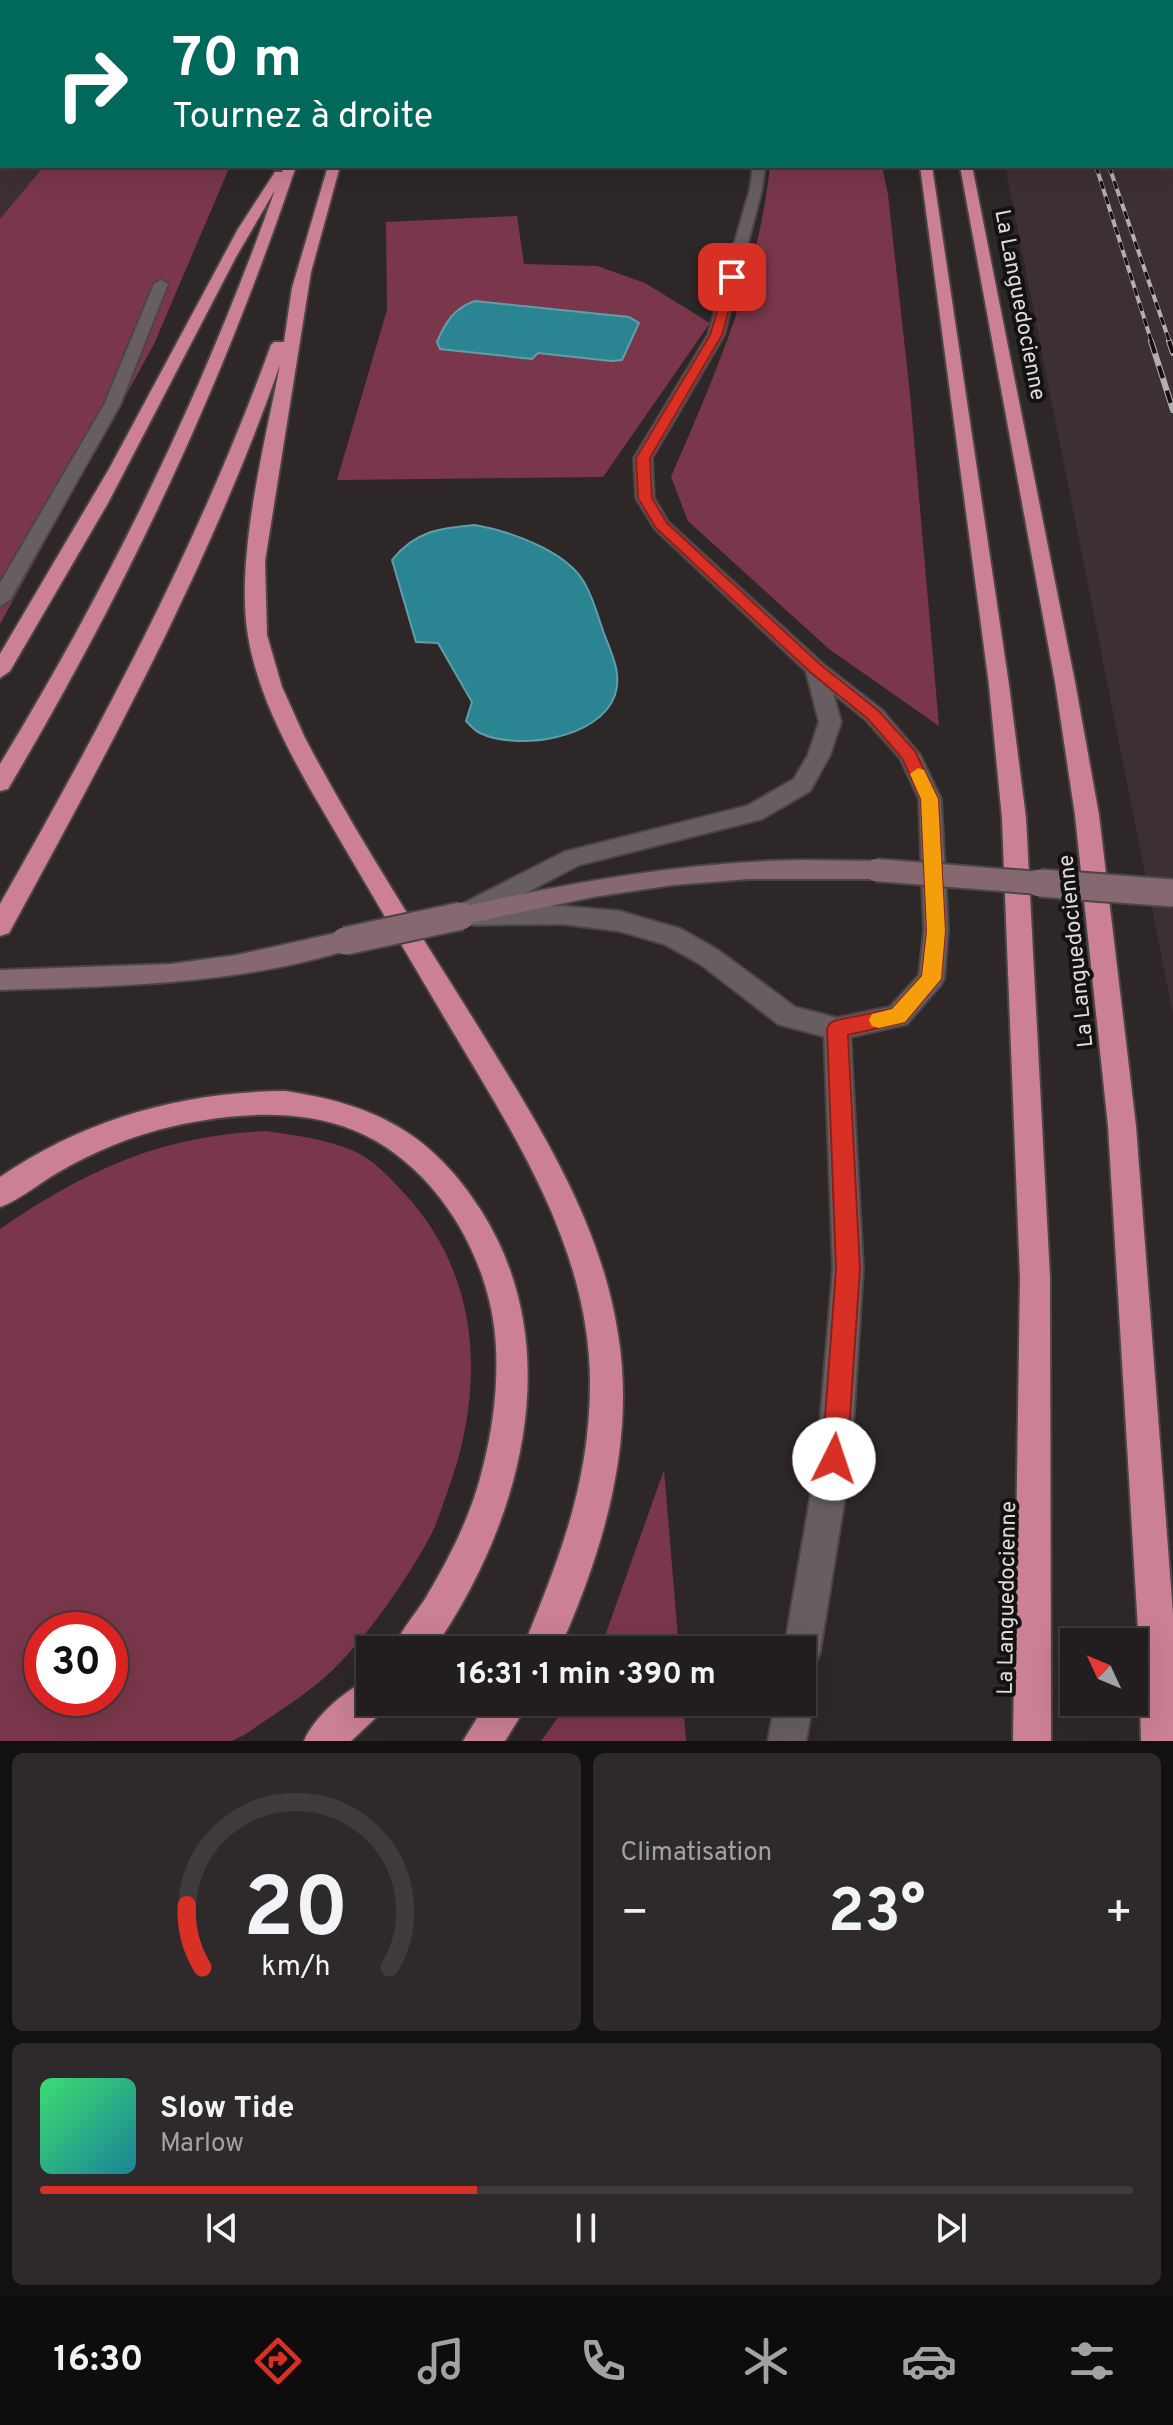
<!DOCTYPE html>
<html lang="fr">
<meta charset="utf-8">
<style>
:root{--surface:#221d1e;--page:#2e2a2b;--text:#f1f3f6;--muted:#a2a2a4;--line:#3f3b3c;--accent:#d93025}
body{margin:0;font-family:Overpass,sans-serif;background:var(--page);color:var(--text);height:100vh;display:flex;flex-direction:column;font-size:30px;white-space:nowrap}
*{box-sizing:border-box;margin:0}
p{font-size:26px;color:var(--muted)}
.icon{flex:none;width:44px;height:44px;fill:none;stroke:currentColor;stroke-width:2;stroke-linecap:round;stroke-linejoin:round}
.map{position:relative;height:1741px;overflow:hidden}
.sheet{display:flex;flex-direction:column;gap:12px;padding:12px;background:#131010;flex:1}
.sheet>*{flex:none}
.banner{position:absolute;left:0px;top:0px;width:1174px;height:168px;box-shadow:0 8px 32px #0002,0 0 0 2px var(--line);background:#00695c;color:#fff;overflow:hidden}
.needle{width:52px;rotate:314deg}
.buttons{position:absolute;left:1060px;top:1628px;display:grid;gap:16px}
.buttons a{display:grid;place-items:center;width:88px;height:88px;border-radius:0px;background:var(--surface);box-shadow:0 8px 32px #0002,0 0 0 2px var(--line);font-size:40px}
.speed{position:absolute;left:24px;top:1612px;display:flex;gap:16px;font-size:40px;font-weight:700;text-align:center}
.speed>*{display:grid;place-content:center;width:104px;height:104px;border-radius:50%;background:var(--surface);box-shadow:0 8px 32px #0002,0 0 0 2px var(--line);line-height:1}
.speed .limit{border:12px solid #d22;background:#fff;color:#111}
.pin{position:absolute;display:grid;place-items:center;width:68px;height:68px;color:#fff;margin:-34px;border-radius:16px;box-shadow:0 4px 12px #0006}
.me{position:absolute;width:88px;margin:-44px;rotate:4deg;stroke-linejoin:round;filter:drop-shadow(0 0 6px #0008)}
.turn{display:flex;align-items:center;gap:28px;height:168px;padding:0 40px;font-size:36px}
.turn .icon{width:104px;height:104px;stroke-width:2.5}
.turn b{display:block;font-size:56px;line-height:68px}
.big{font-size:60px;font-weight:700;line-height:1.1}
.sheet .widget{flex:1;display:flex;flex-direction:column;justify-content:center;gap:12px;min-width:0;padding:0 28px;border-radius:12px;background:var(--page)}
.sheet .dial{align-items:center;gap:0}
.dial svg{height:208px;overflow:visible;fill:none;stroke:var(--line);stroke-width:7;stroke-linecap:round;text-anchor:middle}
.dial text{fill:var(--text);stroke:none}
.song{display:flex;align-items:center;gap:24px}
.cover{width:96px;height:96px;border-radius:12px;background:linear-gradient(135deg,hsl(140 70% 55%),hsl(190 70% 35%))}
.played{height:8px;border-radius:4px;background:linear-gradient(90deg,var(--accent) 40%,var(--line) 40%)}
.keys{display:flex;justify-content:space-around;direction:ltr}
.heat{display:flex;justify-content:space-between;align-items:center;font-size:44px;direction:ltr}
.sheet .tiles{flex:1;display:grid;gap:12px;grid-template-columns:1fr 1fr}
.widget:last-child{grid-column:span 2}
.trip{position:absolute;left:356px;top:1636px;width:460px;height:80px;border-radius:0px;background:var(--surface);box-shadow:0 8px 32px #0002,0 0 0 2px var(--line);font-weight:700;line-height:80px;text-align:center}
.tabs{display:flex;height:128px;justify-content:space-around;align-items:center;background:#0e0c0c;color:var(--muted)}
.tabs .icon{width:56px;height:56px}
.tabs .active{color:var(--accent)}
.tabs b{font-size:36px;color:var(--text)}
.map>svg:first-child{display:block}
</style>
<div class="map">
<svg width="1173" height="1741" viewBox="0 0 1173 1741">
<rect width="100%" height="100%" fill="#2e2728"/>
<g fill="#3d3032">
<path d="M0 0H287L2 2V166H44L0 219Z"/>
<path d="M972 0H1173V1015L1005 166H1172V2Z"/>
</g>
<g fill="#7a374c" fill-rule="evenodd">
<path d="M44 166H230L154 344 0 624V219Z"/>
<path d="M770 166H882L888 195 910 394 939 726 829 649 688 521 671 477C715 375 758 278 770 166Z"/>
<path d="M517 216 524 264 597 266 645 283 710 323 603 477 337 480 387 310 386 222Z"/>
<path d="M265 1131C295 1135 326 1139 354 1151 374 1160 390 1178 404 1193 483 1278 485 1390 447 1493 442 1506 438 1520 432 1533 409 1577 362 1645 324 1678 300 1699 271 1716 246 1734L232 1741H0V1229C86 1170 160 1136 265 1131ZM42 1630H110V1698H42Z"/>
<path d="M664 1470 679 1650H600Z"/>
<path d="M569 1702H683L686 1741H541Z"/>
</g>
<g fill="#2a8492" stroke="#619ea8" stroke-width="2">
<path d="M475 301 629 317 639 323 622 360 611 361 538 353 532 359 440 349 437 342C445 323 454 308 475 301Z"/>
<path d="M475 525C509 531 563 550 582 579 593 595 598 618 605 636 612 655 622 674 615 695 600 739 517 751 480 733 475 731 470 725 466 721L472 702 438 643 416 642 392 560C415 531 440 528 475 525Z"/>
</g>
<g fill="none" stroke-linecap="round" stroke-linejoin="round">
<path stroke="#619ea8" stroke-width="6" d="M0 167 10 166"/>
<defs>
<g id="minor">
<path d="M178 0H188L177 2Z"/>
<rect x="0" y="7" width="2" height="6"/>
<path d="M0 57H2L0 66Z"/>
<rect x="0" y="82" width="2" height="6"/>
<path d="M161 280 168 284 120 405 10 600 0 606V583L104 405 154 284Z"/>
<path d="M837 1018 846 1021 850 1029 863 1269 851 1459 820 1652 815 1665 802 1670V1650H784L817 1459 833 1269 824 1029 828 1021Z"/>
<path d="M802 1686 807 1689 813 1702 806 1741H768L775 1702H802Z"/>
</g>
<g id="tertiary">
<rect x="694" y="0" width="10" height="2"/>
<path d="M753 166H765L762 189 724 335 652 458 654 498 668 522 823 664 882 710 920 755 941 799 948 931 944 979 940 986 907 1024 837 1040 778 1024 700 964 664 944 619 931 562 924 474 925 458 920 455 913 458 906 564 852 747 806 794 779 808 755 819 722 806 671 655 529 636 498 634 458 708 335 750 189ZM833 693 866 720 900 758 919 799 924 931 919 975 890 1007 837 1018 795 1007 718 950 681 929 619 911 562 906H501L579 865 762 819 810 791 830 755 841 722Z"/>
</g>
<g id="secondary">
<path d="M800 860 876 861 884 864 888 870 884 876 876 879H749L673 885 593 897 461 925 452 923 449 916 452 909 461 907C574 882 684 862 800 860Z"/>
<path d="M345 931 354 934 358 941 354 948C239 985 119 986 0 990V970L171 964 237 955Z"/>
</g>
<g id="motorway">
<path d="M337 0H347L336 2Z"/>
<path d="M370 0H380L369 2Z"/>
<rect x="898" y="0" width="10" height="2"/>
<path d="M928 0H938L939 2H929Z"/>
<path d="M284 166H296C222 387 127 588 8 789L0 791V764C111 582 204 391 275 190L236 257 108 503 10 671 0 678V654L109 469 238 229 275 172H282Z"/>
<path d="M328 166H340L311 272 265 561 267 635 282 687 305 738C358 839 422 936 482 1033 540 1127 601 1223 618 1334 636 1442 603 1552 559 1650H522C559 1559 590 1484 590 1383 590 1248 513 1133 447 1022 401 944 355 866 309 787 283 740 257 690 248 636 235 558 265 443 280 365 210 564 110 748 9 933L0 936V904C103 723 200 541 271 345L274 342H284L292 288Z"/>
<path d="M920 166H932L1009 685 1026 818 1050 1278 1051 1741H1013L1020 1278 1002 818 989 685Z"/>
<path d="M960 166H972L1075 682 1099 815 1136 1126 1173 1614V1741H1141L1139 1646 1108 1126 1075 815 1055 682Z"/>
<path d="M285 1091C375 1104 433 1134 482 1212 569 1351 520 1525 433 1650H393C400 1631 414 1616 425 1599 450 1557 472 1514 483 1467 493 1428 498 1387 496 1347 492 1259 436 1163 353 1130 298 1108 232 1113 174 1126 133 1135 93 1152 57 1173 38 1184 20 1200 0 1207V1177C85 1119 182 1092 285 1091Z"/>
<path d="M370 1679V1702H387L383 1711 351 1741H304C314 1717 346 1689 370 1679Z"/>
<path d="M487 1702H529L505 1741H463Z"/>
</g>
</defs>
<use href="#minor" stroke="#4b4546" stroke-width="4"/>
<use href="#tertiary" stroke="#4b4546" stroke-width="4"/>
<use href="#secondary" stroke="#4b4546" stroke-width="4"/>
<use href="#motorway" stroke="#4b4546" stroke-width="4"/>
<use href="#minor" fill="#665e60" fill-rule="evenodd"/>
<use href="#tertiary" fill="#665e60" fill-rule="evenodd"/>
<use href="#secondary" fill="#856870" fill-rule="evenodd"/>
<use href="#motorway" fill="#cc8094" fill-rule="evenodd"/>
<defs>
<g id="rail-far1">
<path d="M1096 166 1152 343"/>
<path d="M1109 166 1170 343"/>
</g>
<g id="rail">
<path d="M1151 341 1173 410"/>
<path d="M1169 341 1173 353"/>
</g>
</defs>
<use href="#rail-far1" stroke="#b4afb0" stroke-width="4"/>
<use href="#rail" stroke="#b4afb0" stroke-width="6"/>
<use href="#rail-far1" stroke="#141111" stroke-width="3" stroke-dasharray="8" stroke-linecap="butt"/>
<use href="#rail" stroke="#141111" stroke-width="4" stroke-dasharray="13" stroke-linecap="butt"/>
<defs>
<path id="secondary-bridge-far1" d="M876 870 1065 885"/>
<g id="secondary-bridge">
<path d="M1040 883 1173 893"/>
<path d="M345 941 461 916"/>
</g>
</defs>
<use href="#secondary-bridge-far1" stroke="#4b4546" stroke-width="26" stroke-linecap="butt"/>
<use href="#secondary-bridge" stroke="#4b4546" stroke-width="31" stroke-linecap="butt"/>
<use href="#secondary-bridge-far1" stroke="#856870" stroke-width="22"/>
<use href="#secondary-bridge" stroke="#856870" stroke-width="27"/>
</g>
<path fill="#d93025" stroke="#8d1f18" stroke-width="2" d="M728 275 738 277 722 335 650 458 652 498 667 523 821 665 879 711 915 751 938 799 945 931 941 979 905 1022 848 1035 860 1269 847 1459 843 1468 834 1471 825 1468 822 1459 836 1269 827 1029 830 1023 837 1020 892 1009 922 976 927 931 921 799 902 758 868 719 810 672 656 528 638 498 636 458 710 335Z"/>
<path fill="#f59e0b" d="M918 768 924 770 938 799 945 931 941 979 905 1022 879 1028 872 1026 869 1020 872 1014 892 1009 922 976 927 931 921 799 910 774Z"/>
<g text-anchor="middle" dominant-baseline="central" stroke-width="8" stroke-linejoin="round" paint-order="stroke">
<g font-size="22" fill="#e0dcdd" stroke="#141111">
<text transform="translate(1019 305) rotate(79)">La Languedocienne</text>
<text transform="translate(1077 951) rotate(-96)">La Languedocienne</text>
<text transform="translate(1008 1598) rotate(-89)">La Languedocienne</text>
</g>
</g>
</svg>
<div class="buttons">
<a><svg class="needle" viewBox="-14 -14 28 28"><path d="M0-13l5 13h-10z" fill="#e53935"/><path d="M0 13l5-13h-10z" fill="#a2a2a4"/></svg></a>
</div>
<div class="speed"><div class="limit">30</div></div>
<div class="pin" style="left:732px;top:277px;background:#d93025"><svg class="icon" aria-label="arrive" viewBox="0 0 24 24"><path d="M6 21V4h12l-3 4 3 4H6"/></svg></div>
<svg class="me" style="left:834px;top:1459px" viewBox="-20 -20 40 40"><circle r="19" fill="#fff"/><path d="M0-13L10 11 0 6-10 11z" fill="#d93025"/></svg>
<div class="trip">16:31 · 1 min · 390 m</div>
<div class="banner">
<div class="turn"><svg class="icon" aria-label="right" viewBox="0 0 24 24"><path d="M7 20v-9h11M14 6l5 5-5 5"/></svg><div><b>70 m</b>Tournez à droite</div></div>
</div>
</div>
<section class="sheet">
<div class="tiles">
<div class="widget dial"><svg viewBox="0 0 100 80">
<path d="M14 69A42 42 0 1 1 86 69"/>
<path d="M14 69A42 42 0 0 1 8 45" stroke="#d93025"/>
<text x="50" y="56" font-size="32" font-weight="700">20</text>
<text x="50" y="72" font-size="11">km/h</text>
</svg></div>
<div class="widget"><p>Climatisation</p>
<div class="heat"><a>−</a><b class="big">23°</b><a>+</a></div>
</div>
<div class="widget">
<div class="song"><i class="cover"></i><div><b>Slow Tide</b><p>Marlow</p></div></div>
<div class="played"></div>
<div class="keys"><svg class="icon" aria-label="previous" viewBox="0 0 24 24"><path d="M18 5L8 12l10 7zM5 5v14"/></svg><svg class="icon" aria-label="pause" viewBox="0 0 24 24"><path d="M8 5v14M16 5v14"/></svg><svg class="icon" aria-label="next" viewBox="0 0 24 24"><path d="M6 5l10 7-10 7zM19 5v14"/></svg></div>
</div>
</div>
</section>
<nav class="tabs">
<b>16:30</b>
<svg class="icon active" aria-label="directions" viewBox="0 0 24 24"><path d="M12 3l9 9-9 9-9-9zM9 14v-3h6M13 9l2 2-2 2"/></svg>
<svg class="icon" aria-label="music" viewBox="0 0 24 24"><path d="M9 18V5l10-2v13"/><circle cx="6" cy="18" r="3"/><circle cx="16" cy="16" r="3"/></svg>
<svg class="icon" aria-label="phone" viewBox="0 0 24 24"><path d="M5 4h4l2 5-3 2q2 4 5 5l2-3 5 2v4C11 20 4 13 5 4z"/></svg>
<svg class="icon" aria-label="climate" viewBox="0 0 24 24"><path d="M12 3v18M4 7l16 10M4 17L20 7"/></svg>
<svg class="icon" aria-label="car" viewBox="0 0 24 24"><path d="M5 17H2v-5l4-1 3-4h7l3 4 3 1v5h-3M9 17h6M6 11h13"/><circle cx="7" cy="17" r="2"/><circle cx="17" cy="17" r="2"/></svg>
<svg class="icon" aria-label="filters" viewBox="0 0 24 24"><path d="M4 7h16M4 17h16"/><circle cx="9" cy="7" r="2"/><circle cx="15" cy="17" r="2"/></svg>
</nav>
